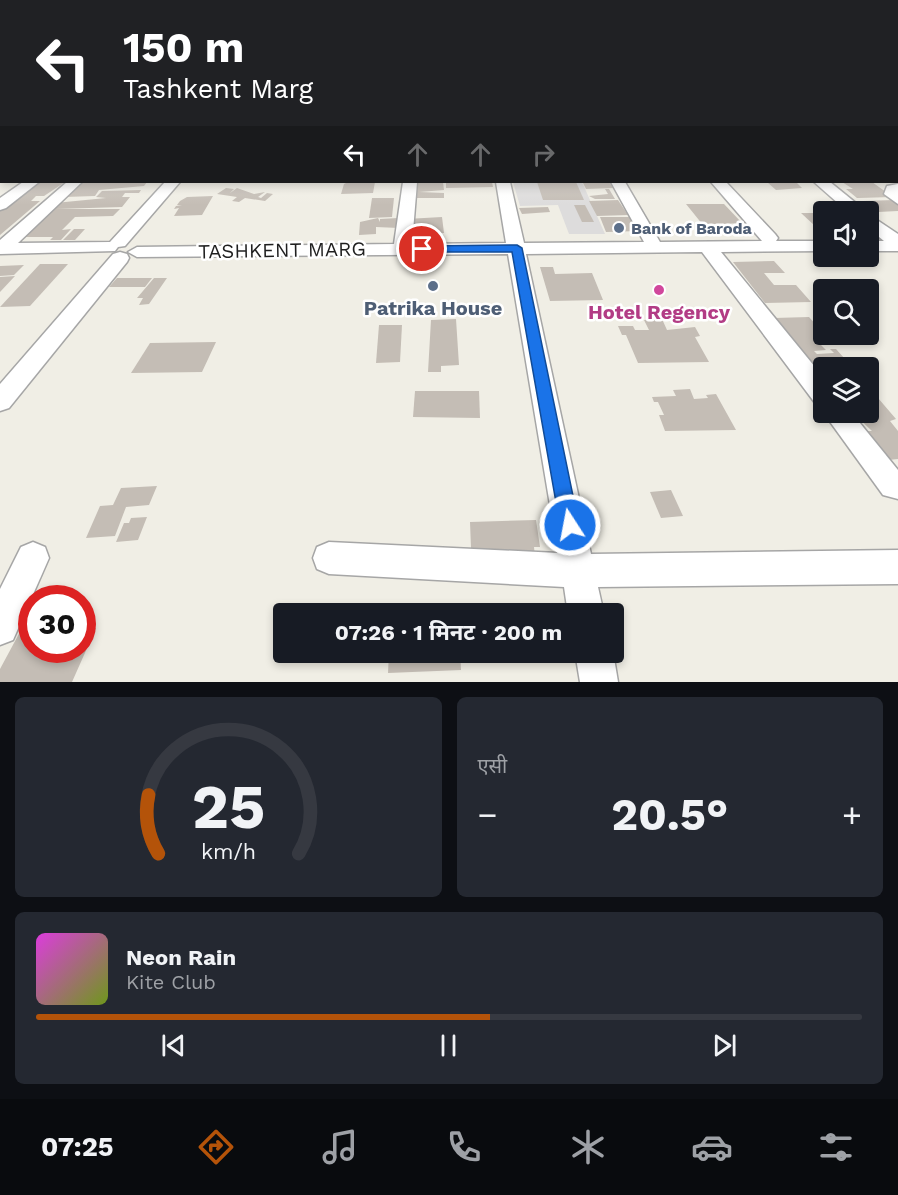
<!DOCTYPE html>
<html lang="hi">
<meta charset="utf-8">
<style>
:root{--surface:#171b24;--page:#242831;--text:#f1f3f6;--muted:#9ea1a6;--line:#363941;--accent:#b45309}
body{margin:0;font-family:"Work Sans","Noto Sans Devanagari",sans-serif;background:var(--page);color:var(--text);height:100vh;display:flex;flex-direction:column;font-size:22px;white-space:nowrap}
*{box-sizing:border-box;margin:0}
p{font-size:20px;color:var(--muted)}
.icon{flex:none;width:33px;height:33px;fill:none;stroke:currentColor;stroke-width:2;stroke-linecap:round;stroke-linejoin:round}
.map{position:relative;height:682px;overflow:hidden}
.drawer{display:flex;flex-direction:column;gap:15px;padding:15px;background:#0d0f14;flex:1}
.drawer>*{flex:none}
.hud{position:absolute;left:0px;top:0px;width:898px;height:183px;box-shadow:0 3px 9px #0003;background:#202124;color:#fff;overflow:hidden}
.buttons{position:absolute;left:813px;top:201px;display:grid;gap:12px}
.buttons a{display:grid;place-items:center;width:66px;height:66px;border-radius:6px;background:var(--surface);box-shadow:0 3px 9px #0003;font-size:30px}
.speed{position:absolute;left:18px;top:585px;display:flex;gap:12px;font-size:30px;font-weight:700;text-align:center}
.speed>*{display:grid;place-content:center;width:78px;height:78px;border-radius:50%;background:var(--surface);box-shadow:0 3px 9px #0003;line-height:1}
.speed .limit{border:9px solid #d22;background:#fff;color:#111}
.pin{position:absolute;display:grid;place-items:center;width:51px;height:51px;color:#fff;margin:-26px;border:3px solid #fff;border-radius:50%;box-shadow:0 2px 6px #0007}
.me{position:absolute;width:66px;margin:-33px;rotate:349deg;stroke-linejoin:round;filter:drop-shadow(0 0 4px #0008)}
.turn{display:flex;align-items:center;gap:21px;height:126px;padding:0 24px;font-size:27px}
.turn .icon{width:78px;height:78px;stroke-width:2.5}
.turn b{display:block;font-size:42px;line-height:51px}
.lanes{display:flex;align-items:center;height:57px;padding:0 24px;background:#0003;justify-content:center;gap:30px;direction:ltr}
.lanes .off{opacity:.35}
.big{font-size:45px;font-weight:700;line-height:1.1}
.drawer .widget{flex:1;display:flex;flex-direction:column;justify-content:center;gap:9px;min-width:0;padding:0 21px;border-radius:9px;background:var(--page)}
.drawer .dial{align-items:center;gap:0}
.dial svg{height:156px;overflow:visible;fill:none;stroke:var(--line);stroke-width:7;stroke-linecap:round;text-anchor:middle}
.dial text{fill:var(--text);stroke:none}
.song{display:flex;align-items:center;gap:18px}
.cover{width:72px;height:72px;border-radius:9px;background:linear-gradient(135deg,hsl(300 70% 55%),hsl(80 70% 35%))}
.played{height:6px;border-radius:3px;background:linear-gradient(90deg,var(--accent) 55%,var(--line) 55%)}
.keys{display:flex;justify-content:space-around;direction:ltr}
.heat{display:flex;justify-content:space-between;align-items:center;font-size:33px;direction:ltr}
.drawer .tiles{flex:1;display:grid;gap:15px;grid-template-columns:1fr 1fr}
.widget:last-child{grid-column:span 2}
.trip{position:absolute;left:273px;top:603px;width:351px;height:60px;border-radius:6px;background:var(--surface);box-shadow:0 3px 9px #0003;font-weight:700;line-height:60px;text-align:center}
.tabs{display:flex;height:96px;justify-content:space-around;align-items:center;background:#090b0e;color:var(--muted)}
.tabs .icon{width:42px;height:42px}
.tabs .active{color:var(--accent)}
.tabs b{font-size:27px;color:var(--text)}
.map>svg:first-child{display:block}
</style>
<div class="map">
<svg width="898" height="682" viewBox="0 0 898 682">
<rect width="100%" height="100%" fill="#f0eee5"/>
<path fill="#dddcdc" d="M513 182H582L605 234H569L558 205 520 206Z"/>
<g fill="#c4bdb5">
<path d="M28 182H65L44 196H36L31 201H40L0 235V203L21 186H37L23 185Z"/>
<path d="M80 182H147L144 186 99 190 95 196 64 197Z"/>
<path d="M348 182H375L373 193 341 194 344 184Z"/>
<path d="M418 182H443L444 190 419 192 444 193V198H412L413 183Z"/>
<path d="M446 182H492L493 187 446 188Z"/>
<path d="M537 182H576L584 200H543Z"/>
<path d="M609 182 613 188 586 189 583 183Z"/>
<path d="M767 182H796L802 188 776 190Z"/>
<path d="M842 182H872L893 197 857 198 846 189H853Z"/>
<path d="M226 188 234 189 230 193 237 188 254 194 265 192 258 197 261 198 267 193 273 194 265 201 245 198 239 202 232 201 237 197 217 194Z"/>
<path d="M605 189H609L615 199H595L589 196 608 194Z"/>
<path d="M141 190 139 193H125L122 197H130L122 207 56 209H120L113 216 75 217 62 230 71 229 61 240H50L53 237H16L55 203 106 198 96 197 102 191Z"/>
<path d="M213 196 202 215 174 216 179 208 174 209 176 206 182 205H177L180 201 187 197Z"/>
<path d="M372 198H394L392 217 369 218Z"/>
<path d="M618 200 628 215 597 216 589 201Z"/>
<path d="M894 200 898 203V211L878 212 863 201Z"/>
<path d="M686 204H724L742 223 703 225Z"/>
<path d="M574 205H585L594 222H582Z"/>
<path d="M548 207 550 212 522 214 519 208Z"/>
<path d="M801 213H824V226H815Z"/>
<path d="M442 217 444 233 411 234 406 219Z"/>
<path d="M600 217H632L639 231 606 232Z"/>
<path d="M378 218 380 222V219L398 218 399 228 376 227V234L359 235 360 222Z"/>
<path d="M74 229H85L75 240H63Z"/>
<path d="M774 261 785 273H764L774 285H796L811 302 765 303 733 262Z"/>
<path d="M40 264H68L30 306 0 307Z"/>
<path d="M24 265 14 275 0 276V266Z"/>
<path d="M540 267H553L555 274 592 273 603 300 550 301Z"/>
<path d="M15 276 0 292V277Z"/>
<path d="M117 278H152L145 287H109Z"/>
<path d="M154 278H167L149 304 139 305 143 298H137Z"/>
<path d="M809 317 828 338H825L827 341H822L825 345H821L826 350 814 351 817 354 834 353 830 349H836L853 368H824V379L774 318Z"/>
<path d="M456 319 459 365 441 366V372H428L431 320Z"/>
<path d="M662 319 667 330 695 327 700 336 695 337 709 362 638 363 626 335H622L618 326H633L635 330H649L644 320Z"/>
<path d="M379 325H402L400 362 376 363Z"/>
<path d="M216 342 202 372 131 373 150 343Z"/>
<path d="M690 389 694 399 708 398 706 395 716 394 736 430 665 431 659 415H664L658 402H654L652 397 676 396 673 390Z"/>
<path d="M415 391H479L480 418 413 417Z"/>
<path d="M868 391H872L896 419 890 421 898 431V459L888 460 866 431H872L852 412H868Z"/>
<path d="M157 486 149 505 126 507 115 536 86 538 100 506 113 505 121 488Z"/>
<path d="M671 490 683 516 661 518 650 492Z"/>
<path d="M147 517 138 540 116 542 124 523H129L131 518Z"/>
<path d="M536 520 540 547H534L535 557 481 558V548H471L470 522Z"/>
<path d="M82 628H96L72 682H0V669L21 630 32 629V650H82Z"/>
<path d="M389 652H460L461 670 388 673Z"/>
</g>
<g fill="none" stroke-linecap="round" stroke-linejoin="round">
<defs>
<g id="minor">
<rect x="897" y="139" width="1" height="8"/>
<path d="M0 162H2L0 171Z"/>
<path d="M23 182H39L6 208 0 210V198Z"/>
<path d="M67 182H82L18 243 110 242 165 182H180L125 246 118 247 115 251 0 254V240Z"/>
<path d="M403 182H417L412 244 506 243 496 182H510L524 243 644 242 611 182H625L660 242 762 241 711 182H726L775 234 778 238 776 241H824V251L721 252 824 378V405L815 403 702 252 526 254 591 554 898 550V584L598 587 604 614H568L564 587 329 574 317 569 313 558 317 547 329 542 558 553 508 254 137 257 128 252 137 247 394 244Z"/>
<path d="M814 182H830L867 212H848Z"/>
<path d="M898 184V204L884 194 887 186Z"/>
<path d="M868 214 898 234V251H868V241H884L868 228Z"/>
<path d="M120 252 127 254 129 258 127 262 9 408 0 411V384L113 254Z"/>
<path d="M823 412H851L898 470V499L883 495Z"/>
<path d="M33 542 45 547 49 558 13 640 0 645V589L21 547Z"/>
<path d="M575 652H613L618 682H580Z"/>
</g>
</defs>
<use href="#minor" stroke="#a6a6a6" stroke-width="3"/>
<use href="#minor" fill="#fff" fill-rule="evenodd"/>
</g>
<linearGradient id="sky" x2="0" y2="1"><stop stop-color="#8dbce3"/><stop offset="0.54" stop-color="#f8f7f3"/><stop offset="1" stop-color="#f8f7f3" stop-opacity="0"/></linearGradient>
<rect width="898" height="205" fill="url(#sky)"/>
<path fill="#1a73e8" stroke="#114b97" stroke-width="1.5" d="M517 245 522 248 579 525 576 531 570 534 563 531 560 525 512 252H422L416 249 422 246Z"/>
<g fill="#5c6f8a" stroke="#fff" stroke-width="2">
<circle cx="619" cy="228" r="6"/>
<circle cx="433" cy="286" r="6"/>
</g>
<circle fill="#d1479c" stroke="#fff" stroke-width="2" cx="659" cy="290" r="6"/>
<g text-anchor="middle" dominant-baseline="central" stroke-width="5" stroke-linejoin="round" paint-order="stroke">
<g font-size="16" font-weight="bold" fill="#4e5e75" stroke="#fff" text-anchor="start">
<text x="631" y="228">Bank of Baroda</text>
</g>
<g font-size="20" fill="#1f1f1f" stroke="#fff">
<text transform="translate(282 250) rotate(-1)">TASHKENT MARG</text>
</g>
<g font-size="20" font-weight="bold" fill="#4e5e75" stroke="#fff">
<text x="433" y="308">Patrika House</text>
</g>
<g font-size="20" font-weight="bold" fill="#b23c85" stroke="#fff">
<text x="659" y="312">Hotel Regency</text>
</g>
</g>
</svg>
<div class="buttons">
<a><svg class="icon" aria-label="sound" viewBox="0 0 24 24"><path d="M4 9h4l5-4v14l-5-4H4zM17 9q2 3 0 6"/></svg></a>
<a><svg class="icon" aria-label="search" viewBox="0 0 24 24"><circle cx="10" cy="10" r="6"/><path d="M15 15l6 6"/></svg></a>
<a><svg class="icon" aria-label="layers" viewBox="0 0 24 24"><path d="M12 4l9 5-9 5-9-5zM3 14l9 5 9-5"/></svg></a>
</div>
<div class="speed"><div class="limit">30</div></div>
<div class="pin" style="left:422px;top:249px;background:#d93025"><svg class="icon" aria-label="arrive" viewBox="0 0 24 24"><path d="M6 21V4h12l-3 4 3 4H6"/></svg></div>
<svg class="me" style="left:570px;top:525px" viewBox="-20 -20 40 40"><circle r="17" fill="#1a73e8" stroke="#fff" stroke-width="3"/><path d="M0-11L8 9 0 5-8 9z" fill="#fff"/></svg>
<div class="trip">07:26 · 1 मिनट · 200 m</div>
<div class="hud">
<div class="turn"><svg class="icon" aria-label="left" viewBox="0 0 24 24"><path d="M17 20v-9H6M10 6l-5 5 5 5"/></svg><div><b>150 m</b>Tashkent Marg</div></div>
<div class="lanes"><svg class="icon" aria-label="left" viewBox="0 0 24 24"><path d="M17 20v-9H6M10 6l-5 5 5 5"/></svg><svg class="icon off" aria-label="ahead" viewBox="0 0 24 24"><path d="M12 20V5M6 11l6-6 6 6"/></svg><svg class="icon off" aria-label="ahead" viewBox="0 0 24 24"><path d="M12 20V5M6 11l6-6 6 6"/></svg><svg class="icon off" aria-label="right" viewBox="0 0 24 24"><path d="M7 20v-9h11M14 6l5 5-5 5"/></svg></div>
</div>
</div>
<section class="drawer">
<div class="tiles">
<div class="widget dial"><svg viewBox="0 0 100 80">
<path d="M14 69A42 42 0 1 1 86 69"/>
<path d="M14 69A42 42 0 0 1 9 39" stroke="#b45309"/>
<text x="50" y="56" font-size="32" font-weight="700">25</text>
<text x="50" y="72" font-size="11">km/h</text>
</svg></div>
<div class="widget"><p>एसी</p>
<div class="heat"><a>−</a><b class="big">20.5°</b><a>+</a></div>
</div>
<div class="widget">
<div class="song"><i class="cover"></i><div><b>Neon Rain</b><p>Kite Club</p></div></div>
<div class="played"></div>
<div class="keys"><svg class="icon" aria-label="previous" viewBox="0 0 24 24"><path d="M18 5L8 12l10 7zM5 5v14"/></svg><svg class="icon" aria-label="pause" viewBox="0 0 24 24"><path d="M8 5v14M16 5v14"/></svg><svg class="icon" aria-label="next" viewBox="0 0 24 24"><path d="M6 5l10 7-10 7zM19 5v14"/></svg></div>
</div>
</div>
</section>
<nav class="tabs">
<b>07:25</b>
<svg class="icon active" aria-label="directions" viewBox="0 0 24 24"><path d="M12 3l9 9-9 9-9-9zM9 14v-3h6M13 9l2 2-2 2"/></svg>
<svg class="icon" aria-label="music" viewBox="0 0 24 24"><path d="M9 18V5l10-2v13"/><circle cx="6" cy="18" r="3"/><circle cx="16" cy="16" r="3"/></svg>
<svg class="icon" aria-label="phone" viewBox="0 0 24 24"><path d="M5 4h4l2 5-3 2q2 4 5 5l2-3 5 2v4C11 20 4 13 5 4z"/></svg>
<svg class="icon" aria-label="climate" viewBox="0 0 24 24"><path d="M12 3v18M4 7l16 10M4 17L20 7"/></svg>
<svg class="icon" aria-label="car" viewBox="0 0 24 24"><path d="M5 17H2v-5l4-1 3-4h7l3 4 3 1v5h-3M9 17h6M6 11h13"/><circle cx="7" cy="17" r="2"/><circle cx="17" cy="17" r="2"/></svg>
<svg class="icon" aria-label="filters" viewBox="0 0 24 24"><path d="M4 7h16M4 17h16"/><circle cx="9" cy="7" r="2"/><circle cx="15" cy="17" r="2"/></svg>
</nav>
